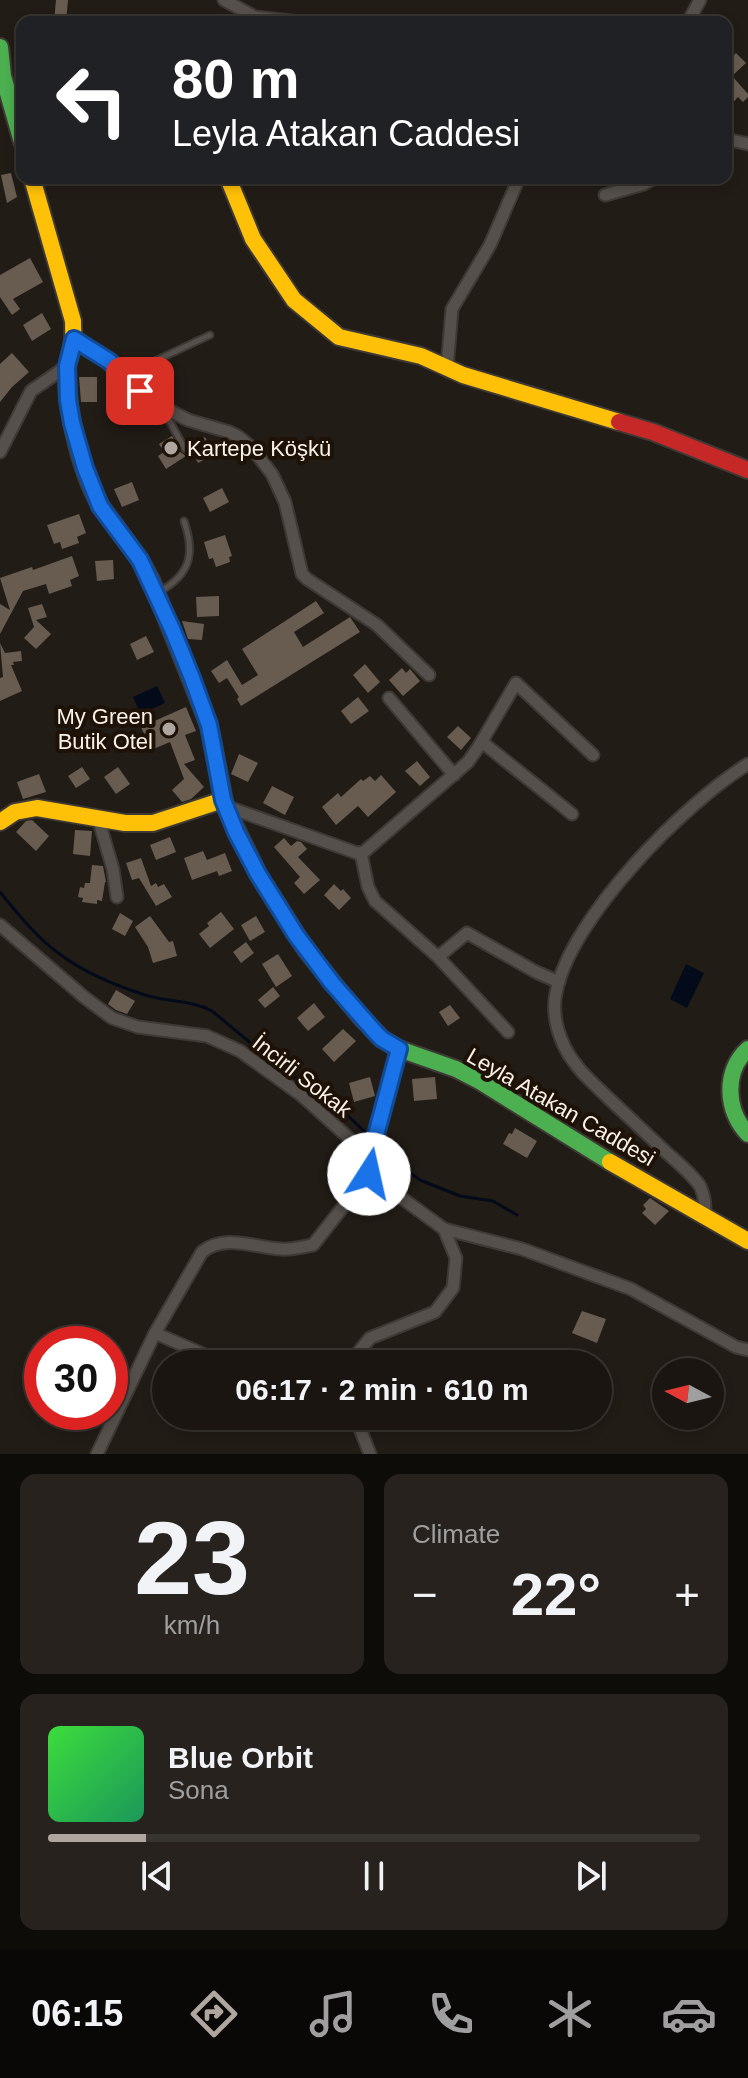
<!DOCTYPE html>
<meta charset="utf-8">
<style>
:root{--surface:#1a1510;--page:#27221e;--text:#f1f3f6;--muted:#9f9f9f;--line:#383430;--accent:#aea69f}
body{margin:0;font-family:Helvetica,sans-serif;background:var(--page);color:var(--text);height:100vh;display:flex;flex-direction:column;font-size:30px;white-space:nowrap}
*{box-sizing:border-box;margin:0}
p{font-size:26px;color:var(--muted)}
.icon{flex:none;width:44px;height:44px;fill:none;stroke:currentColor;stroke-width:2;stroke-linecap:round;stroke-linejoin:round}
.map{position:relative;height:1454px;overflow:hidden}
.details{display:flex;flex-direction:column;gap:20px;padding:20px;background:#0e0c09;flex:1}
.details>*{flex:none}
.hud{position:absolute;left:16px;top:16px;width:716px;height:168px;border-radius:16px;box-shadow:0 4px 12px #0003,0 0 0 2px var(--line);background:#202124;color:#fff;overflow:hidden}
.needle{width:52px;rotate:277deg}
.buttons{position:absolute;left:652px;top:1358px;display:grid;gap:16px}
.buttons a{display:grid;place-items:center;width:72px;height:72px;border-radius:50%;background:var(--surface);box-shadow:0 4px 12px #0003,0 0 0 2px var(--line);font-size:40px}
.speed{position:absolute;left:24px;top:1326px;display:flex;gap:16px;font-size:40px;font-weight:700;text-align:center}
.speed>*{display:grid;place-content:center;width:104px;height:104px;border-radius:50%;background:var(--surface);box-shadow:0 4px 12px #0003,0 0 0 2px var(--line);line-height:1}
.speed .limit{border:12px solid #d22;background:#fff;color:#111}
.pin{position:absolute;display:grid;place-items:center;width:68px;height:68px;color:#fff;margin:-34px;border-radius:16px;box-shadow:0 4px 12px #0006}
.me{position:absolute;width:88px;margin:-44px;rotate:10deg;stroke-linejoin:round;filter:drop-shadow(0 0 6px #0008)}
.turn{display:flex;align-items:center;gap:28px;height:168px;padding:0 24px;font-size:36px}
.turn .icon{width:104px;height:104px;stroke-width:2.5}
.turn b{display:block;font-size:56px;line-height:68px}
.big{font-size:60px;font-weight:700;line-height:1.1}
.details .card{flex:1;display:flex;flex-direction:column;justify-content:center;gap:12px;min-width:0;padding:0 28px;border-radius:16px;background:var(--page)}
.details .dial{align-items:center;gap:0}
.dial b{font-size:104px;line-height:1}
.song{display:flex;align-items:center;gap:24px}
.cover{width:96px;height:96px;border-radius:12px;background:linear-gradient(135deg,hsl(120 70% 55%),hsl(150 70% 35%))}
.played{height:8px;border-radius:4px;background:linear-gradient(90deg,var(--accent) 15%,var(--line) 15%)}
.keys{display:flex;justify-content:space-around;direction:ltr}
.heat{display:flex;justify-content:space-between;align-items:center;font-size:44px;direction:ltr}
.details .tiles{flex:1;display:grid;gap:20px;grid-template-columns:1fr 1fr}
.card:last-child{grid-column:span 2}
.trip{position:absolute;left:152px;top:1350px;width:460px;height:80px;border-radius:40px;background:var(--surface);box-shadow:0 4px 12px #0003,0 0 0 2px var(--line);font-weight:700;line-height:80px;text-align:center}
.tabs{display:flex;height:128px;justify-content:space-around;align-items:center;background:#0a0806;color:var(--muted)}
.tabs .icon{width:56px;height:56px}
.tabs .current{color:var(--accent)}
.tabs b{font-size:36px;color:var(--text)}
.map>svg:first-child{display:block}
</style>
<div class="map">
<svg width="748" height="1454" viewBox="0 0 748 1454">
<rect width="100%" height="100%" fill="#221c16"/>
<g fill="#030a1a">
<path d="M157 686 165 703 140 714 133 697Z"/>
<path d="M686 964 704 973 687 1008 670 999Z"/>
</g>
<g fill="none" stroke-linecap="round" stroke-linejoin="round">
<g stroke="#030a1a" stroke-width="3">
<path d="M0 892C18 914 37 938 61 955 85 973 117 986 145 995 167 1002 191 1000 212 1011L286 1072 340 1108 367 1134"/>
<path d="M383 1149 394 1161 420 1180 460 1196 493 1201 517 1215"/>
</g>
</g>
<g fill="#685c51">
<path d="M56 0H68L66 22H54Z"/>
<path d="M736 53 746 63 732 76 748 94V97L743 102 738 97 726 110V64Z"/>
<path d="M11 173 17 197 7 203 1 175Z"/>
<path d="M30 258 43 282 13 299 20 309 12 315 0 297V275Z"/>
<path d="M42 313 51 329 32 341 23 325Z"/>
<path d="M12 353 29 372 12 387 0 402V364Z"/>
<path d="M79 377H97V402H81Z"/>
<path d="M172 436 180 452 186 456 166 469 158 456 164 452 159 444Z"/>
<path d="M205 437 214 454 198 463 190 446Z"/>
<path d="M132 482 139 500 122 507 114 489Z"/>
<path d="M222 488 229 502 210 512 203 498Z"/>
<path d="M79 514 86 533 77 537 79 543 62 549 60 542 54 544 47 525Z"/>
<path d="M225 535 232 556 229 557 230 562 216 567 213 558 209 559 204 542Z"/>
<path d="M72 556 79 576 70 580 72 586 49 594 46 584 23 591 0 634V604L10 610 0 578 32 567 33 570Z"/>
<path d="M113 560 114 579 97 581 95 561Z"/>
<path d="M219 596V616L197 617 196 597Z"/>
<path d="M316 601 324 613 294 632 303 647 350 617 360 632 241 706 237 699 239 697 227 678 219 683 211 671 227 660 242 685 258 675 242 649Z"/>
<path d="M42 604 47 617 36 620 51 634 36 649 24 638 34 627 28 608Z"/>
<path d="M182 621 204 624 202 640 188 639Z"/>
<path d="M146 636 154 652 137 660 130 644Z"/>
<path d="M0 643 5 653 21 651 22 661 13 662 14 665H11L22 691 0 701V678L3 677Z"/>
<path d="M365 664 380 682 368 693 353 675Z"/>
<path d="M402 668 406 673 410 669 420 681 403 696 389 680Z"/>
<path d="M358 697 369 711 351 724 341 711Z"/>
<path d="M186 707 196 731 185 735 195 760 184 764 204 787 191 799 182 802 172 790 184 779 170 742 151 750 141 727Z"/>
<path d="M458 726 471 738 461 750 447 737Z"/>
<path d="M239 754 258 763 248 782 231 774Z"/>
<path d="M417 761 430 777 420 786 405 771Z"/>
<path d="M82 767 90 779 76 788 68 776Z"/>
<path d="M118 767 130 784 116 794 104 777Z"/>
<path d="M39 774 46 792 23 799 17 782Z"/>
<path d="M381 775 396 792 368 817 358 806 336 825 322 807 338 793 341 797 361 779 363 781 370 776 375 781Z"/>
<path d="M272 786 294 797 285 815 263 803Z"/>
<path d="M32 820 49 836 36 851 16 832 26 821Z"/>
<path d="M75 830 92 831 90 856 73 854Z"/>
<path d="M170 837 176 852 156 860 150 845Z"/>
<path d="M284 838 291 846 297 841 301 842 307 849 298 857 320 880 304 894 294 883 300 877 274 847Z"/>
<path d="M203 851 207 860 225 853 232 871 219 876 217 871 192 880 184 858Z"/>
<path d="M141 858 151 886 156 883 158 887 164 884 172 897 156 906 139 878 132 880 126 863Z"/>
<path d="M92 865 103 866 106 882H105L102 901 97 900V904L82 902 83 898 78 897 80 887 84 888 85 883H90Z"/>
<path d="M334 884 341 891 343 889 351 898 339 910 324 895Z"/>
<path d="M221 912 234 929 210 948 199 934 209 926 207 923Z"/>
<path d="M120 913 133 921 125 936 112 929Z"/>
<path d="M150 916 169 942 173 941 177 956 153 963 148 947 135 927Z"/>
<path d="M256 916 265 932 250 941 241 925Z"/>
<path d="M246 942 254 953 241 963 233 952Z"/>
<path d="M278 954 292 976 276 987 262 964Z"/>
<path d="M273 987 280 996 265 1008 258 1000Z"/>
<path d="M116 990 135 1001 127 1014 116 1010 108 1004Z"/>
<path d="M314 1003 325 1017 308 1031 297 1018Z"/>
<path d="M450 1005 460 1018 448 1026 439 1012Z"/>
<path d="M343 1029 356 1041 334 1062 322 1049Z"/>
<path d="M370 1077 375 1096 354 1102 349 1083Z"/>
<path d="M435 1077 437 1099 414 1101 412 1079Z"/>
<path d="M515 1128 537 1141 527 1158 503 1144 509 1133 512 1134Z"/>
<path d="M650 1198 669 1211 655 1225 642 1213 646 1209 643 1205Z"/>
<path d="M582 1311 606 1319 597 1343 572 1333Z"/>
</g>
<g fill="none" stroke-linecap="round" stroke-linejoin="round">
<defs>
<g id="lane">
<path d="M125 375 210 335"/>
<path d="M162 408 185 449"/>
<path d="M161 591C191 573 195 553 184 521"/>
</g>
<g id="street">
<path d="M224 0 255 17 299 22"/>
<path d="M688 22 700 0"/>
<path d="M726 139 748 144"/>
<path d="M605 195 644 184 655 178"/>
<path d="M74 339 109 361 151 401 188 420 229 432 239 437 252 448 272 474 285 502 302 574 307 579 377 625 429 675"/>
<path d="M447 368 452 309 490 245 519 178"/>
<path d="M0 452 31 391 67 366"/>
<path d="M389 698 454 775"/>
<path d="M482 742 572 814"/>
<path d="M225 806 357 853 364 852 468 762 479 746 516 683 593 755"/>
<path d="M98 818 113 869 117 897"/>
<path d="M361 853 368 887 375 901 438 957 467 933 536 972 559 982"/>
<path d="M0 925 84 997 112 1018 138 1027 207 1036 240 1051 301 1095 370 1157"/>
<path d="M438 957 508 1032"/>
<path d="M705 1216C705 1205 705 1196 700 1186 691 1173 677 1162 666 1152 645 1132 624 1113 603 1093 593 1083 582 1074 574 1062 560 1044 551 1016 556 993 570 918 685 803 748 764"/>
<path d="M444 1229 522 1249 631 1289 736 1347 748 1350"/>
<path d="M155 1333 221 1362"/>
<path d="M349 1364 370 1338 435 1312 453 1288 456 1258 444 1229 369 1174 370 1157 399 1049"/>
<path d="M355 1416 370 1454"/>
<path d="M97 1454 155 1333 202 1252C224 1233 256 1248 281 1249 292 1250 302 1247 313 1245L369 1174"/>
</g>
<g id="fast">
<path d="M0 47 3 76 22 142"/>
<path d="M102 508 140 560 152 582 209 725 225 806 258 874 306 950 359 1015 382 1039 399 1049 456 1069 481 1082 610 1162"/>
<path d="M748 1049C723 1071 726 1112 748 1134"/>
</g>
<g id="slow">
<path d="M32 178 73 321C73 329 74 338 72 346 71 354 67 362 67 370 66 410 81 474 102 508"/>
<path d="M228 178 253 239 294 300 339 337 421 356 463 375 619 422"/>
<path d="M0 822 15 812 37 808 125 823H153L223 800"/>
<path d="M610 1162 748 1241"/>
</g>
<path id="jam" d="M619 422 653 432 748 470"/>
</defs>
<use href="#lane" stroke="#3e3935" stroke-width="9"/>
<use href="#street" stroke="#3e3935" stroke-width="15"/>
<use href="#fast" stroke="#3e3935" stroke-width="20"/>
<use href="#slow" stroke="#3e3935" stroke-width="20"/>
<use href="#jam" stroke="#3e3935" stroke-width="20"/>
<use href="#lane" stroke="#56504c" stroke-width="5"/>
<use href="#street" stroke="#56504c" stroke-width="11"/>
<use href="#fast" stroke="#4caf50" stroke-width="16"/>
<use href="#slow" stroke="#ffc107" stroke-width="16"/>
<use href="#jam" stroke="#c62828" stroke-width="16"/>
</g>
<g fill="none" stroke-linecap="round" stroke-linejoin="round">
<defs>
<path id="route" d="M140 391 109 361 74 339 67 366 68 400 72 423 85 468 100 506 140 560 172 629 192 678 209 725 223 800 236 832 258 874 296 935 332 983 375 1032 382 1039 399 1049 370 1157 369 1174"/>
</defs>
<use href="#route" stroke="#114b97" stroke-width="20"/>
<use href="#route" stroke="#1a73e8" stroke-width="14"/>
</g>
<g fill="#aea69f" stroke="#1e1207" stroke-width="3">
<circle cx="171" cy="448" r="8"/>
<circle cx="169" cy="729" r="8"/>
</g>
<g text-anchor="middle" dominant-baseline="central" stroke-width="8" stroke-linejoin="round" paint-order="stroke">
<g font-size="22" fill="#faf1e9" stroke="#1e1207" text-anchor="start">
<text x="187" y="448">Kartepe Köşkü</text>
<text x="153" y="716" text-anchor="end">My Green<tspan x="153" dy="25">Butik Otel</tspan></text>
</g>
<g font-size="22" fill="#faf1e9" stroke="#1e1207">
<text transform="translate(302 1076) rotate(38)">İncirli Sokak</text>
<text transform="translate(561 1107) rotate(30)">Leyla Atakan Caddesi</text>
</g>
</g>
</svg>
<div class="buttons">
<a><svg class="needle" viewBox="-14 -14 28 28"><path d="M0-13l5 13h-10z" fill="#e53935"/><path d="M0 13l5-13h-10z" fill="#9f9f9f"/></svg></a>
</div>
<div class="speed"><div class="limit">30</div></div>
<div class="pin" style="left:140px;top:391px;background:#d93025"><svg class="icon" aria-label="arrive" viewBox="0 0 24 24"><path d="M6 21V4h12l-3 4 3 4H6"/></svg></div>
<svg class="me" style="left:369px;top:1174px" viewBox="-20 -20 40 40"><circle r="19" fill="#fff"/><path d="M0-13L10 11 0 6-10 11z" fill="#1a73e8"/></svg>
<div class="trip">06:17 · 2 min · 610 m</div>
<div class="hud">
<div class="turn"><svg class="icon" aria-label="left" viewBox="0 0 24 24"><path d="M17 20v-9H6M10 6l-5 5 5 5"/></svg><div><b>80 m</b>Leyla Atakan Caddesi</div></div>
</div>
</div>
<section class="details">
<div class="tiles">
<div class="card dial"><b>23</b><p>km/h</p></div>
<div class="card"><p>Climate</p>
<div class="heat"><a>−</a><b class="big">22°</b><a>+</a></div>
</div>
<div class="card">
<div class="song"><i class="cover"></i><div><b>Blue Orbit</b><p>Sona</p></div></div>
<div class="played"></div>
<div class="keys"><svg class="icon" aria-label="previous" viewBox="0 0 24 24"><path d="M18 5L8 12l10 7zM5 5v14"/></svg><svg class="icon" aria-label="pause" viewBox="0 0 24 24"><path d="M8 5v14M16 5v14"/></svg><svg class="icon" aria-label="next" viewBox="0 0 24 24"><path d="M6 5l10 7-10 7zM19 5v14"/></svg></div>
</div>
</div>
</section>
<nav class="tabs">
<b>06:15</b>
<svg class="icon current" aria-label="directions" viewBox="0 0 24 24"><path d="M12 3l9 9-9 9-9-9zM9 14v-3h6M13 9l2 2-2 2"/></svg>
<svg class="icon" aria-label="music" viewBox="0 0 24 24"><path d="M9 18V5l10-2v13"/><circle cx="6" cy="18" r="3"/><circle cx="16" cy="16" r="3"/></svg>
<svg class="icon" aria-label="phone" viewBox="0 0 24 24"><path d="M5 4h4l2 5-3 2q2 4 5 5l2-3 5 2v4C11 20 4 13 5 4z"/></svg>
<svg class="icon" aria-label="climate" viewBox="0 0 24 24"><path d="M12 3v18M4 7l16 10M4 17L20 7"/></svg>
<svg class="icon" aria-label="car" viewBox="0 0 24 24"><path d="M5 17H2v-5l4-1 3-4h7l3 4 3 1v5h-3M9 17h6M6 11h13"/><circle cx="7" cy="17" r="2"/><circle cx="17" cy="17" r="2"/></svg>
</nav>
